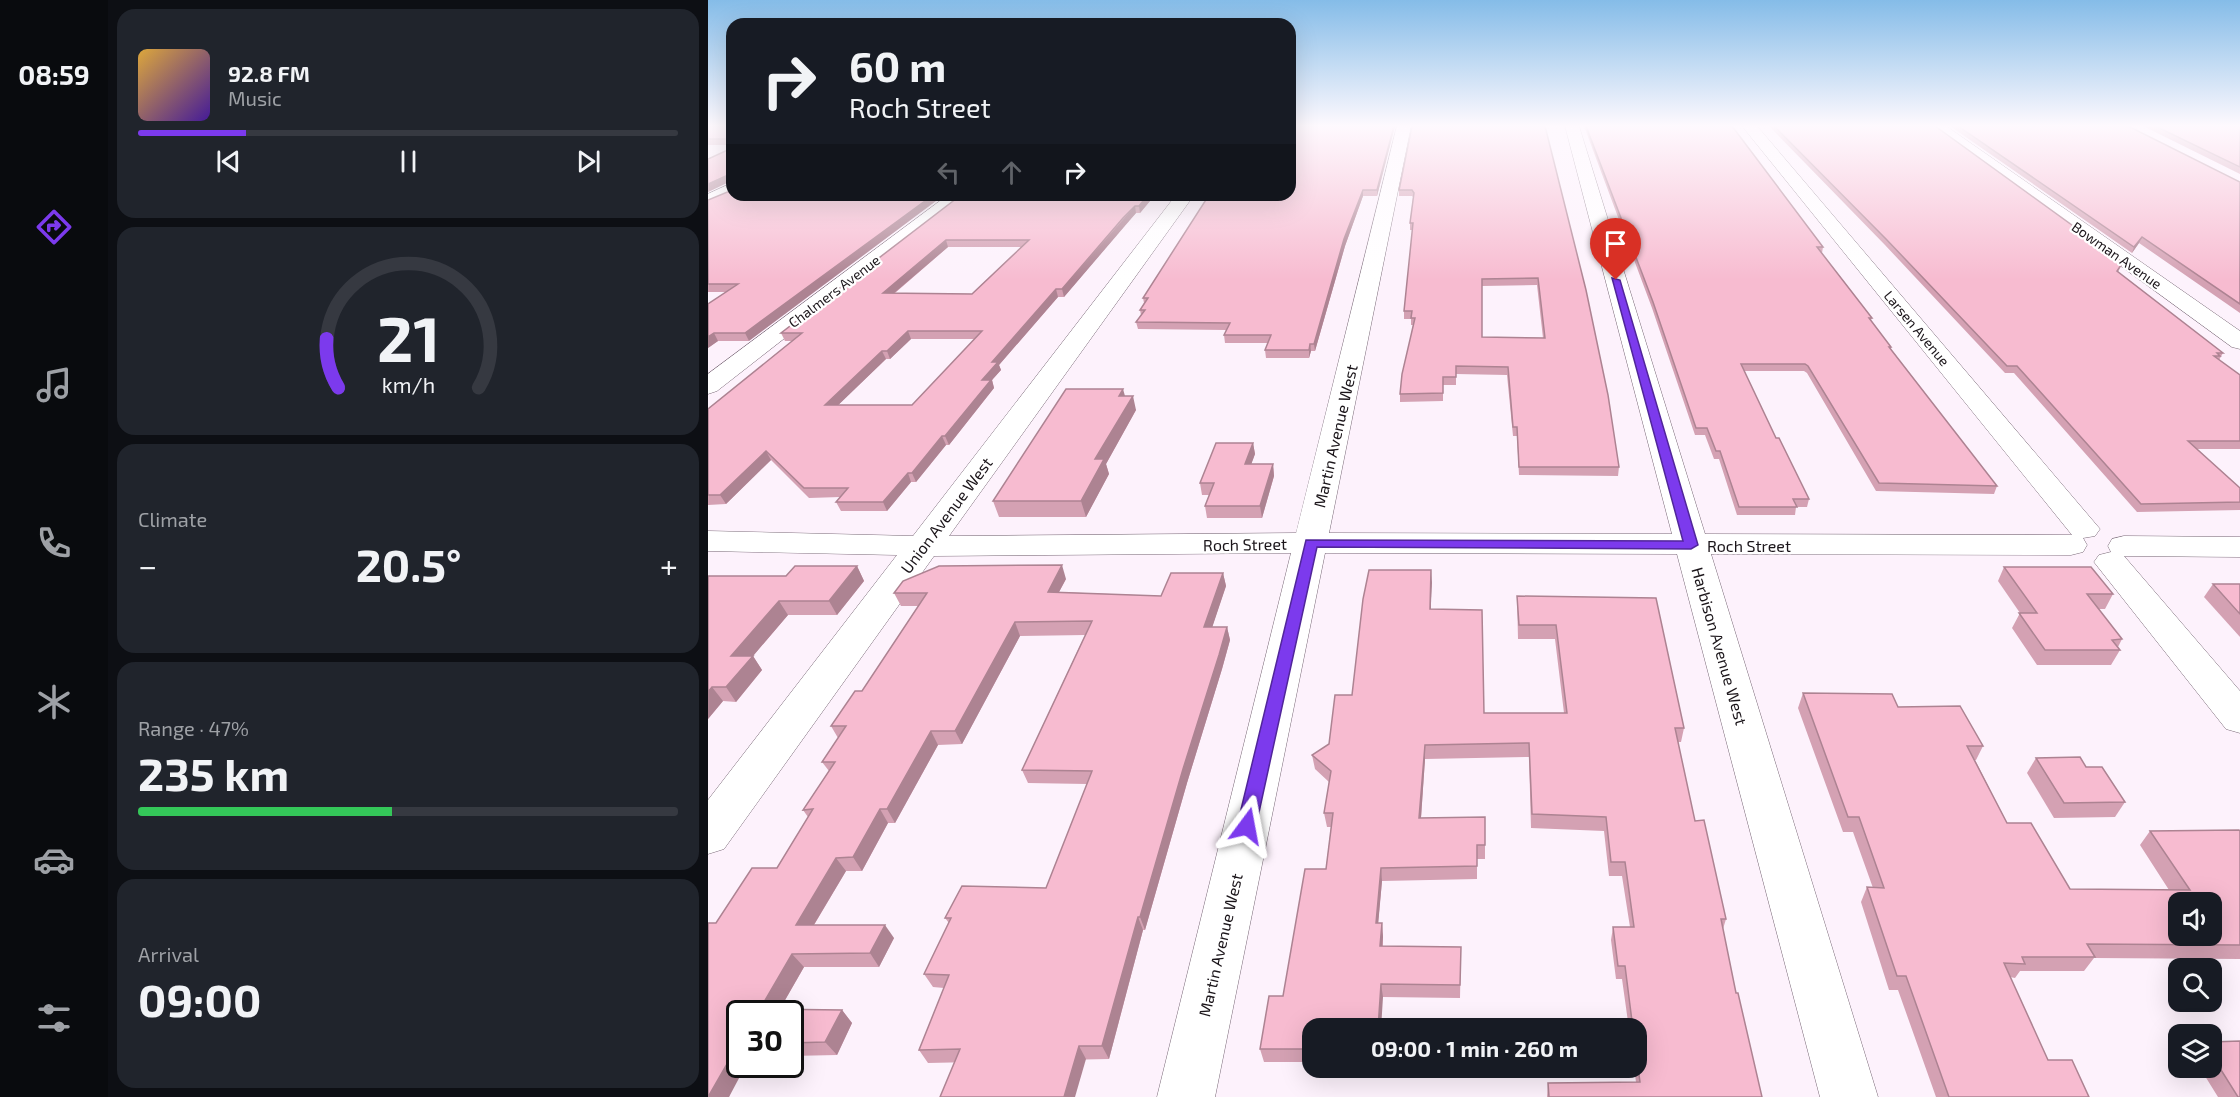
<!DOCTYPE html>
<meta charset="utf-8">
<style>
:root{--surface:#171b24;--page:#20242c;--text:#f1f3f6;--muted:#9ea1a6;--line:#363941;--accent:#7c3aed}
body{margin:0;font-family:"Exo 2",sans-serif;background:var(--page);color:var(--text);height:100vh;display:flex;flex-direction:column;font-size:22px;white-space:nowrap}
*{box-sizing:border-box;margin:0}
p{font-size:20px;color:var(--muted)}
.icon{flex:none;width:33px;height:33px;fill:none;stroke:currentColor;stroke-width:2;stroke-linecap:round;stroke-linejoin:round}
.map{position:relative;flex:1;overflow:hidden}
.drawer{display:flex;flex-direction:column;gap:9px;padding:9px;background:#0d0f14;width:600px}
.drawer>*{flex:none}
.hud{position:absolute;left:18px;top:18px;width:570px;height:183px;border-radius:18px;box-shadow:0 6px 24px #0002;background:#171b24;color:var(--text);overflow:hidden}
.tools{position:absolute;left:1460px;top:892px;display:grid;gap:12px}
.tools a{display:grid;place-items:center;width:54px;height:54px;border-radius:12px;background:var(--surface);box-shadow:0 6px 24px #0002;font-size:30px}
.speed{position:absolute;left:18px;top:1000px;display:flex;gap:12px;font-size:30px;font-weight:700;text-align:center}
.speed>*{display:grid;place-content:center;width:78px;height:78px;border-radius:50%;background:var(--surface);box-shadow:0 6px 24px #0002;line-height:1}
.speed .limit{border:3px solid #111;border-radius:9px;background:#fff;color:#111}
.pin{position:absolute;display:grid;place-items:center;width:51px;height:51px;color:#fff;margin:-62px -26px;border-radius:50% 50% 50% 0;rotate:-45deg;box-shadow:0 0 6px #0007}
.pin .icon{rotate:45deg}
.me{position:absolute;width:66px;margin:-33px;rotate:13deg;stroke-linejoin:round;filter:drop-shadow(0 0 4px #0008)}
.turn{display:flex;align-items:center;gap:21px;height:126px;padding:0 24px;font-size:27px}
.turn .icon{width:78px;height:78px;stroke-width:2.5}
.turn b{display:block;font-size:42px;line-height:51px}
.lanes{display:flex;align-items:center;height:57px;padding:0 24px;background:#0003;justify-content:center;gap:30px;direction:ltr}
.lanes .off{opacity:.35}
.big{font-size:45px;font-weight:700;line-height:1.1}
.drawer .tile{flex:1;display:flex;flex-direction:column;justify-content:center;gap:9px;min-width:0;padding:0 21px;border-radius:18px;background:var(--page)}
.drawer .dial{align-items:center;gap:0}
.dial svg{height:156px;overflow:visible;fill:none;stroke:var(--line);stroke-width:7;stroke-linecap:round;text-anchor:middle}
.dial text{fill:var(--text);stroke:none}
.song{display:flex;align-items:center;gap:18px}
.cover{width:72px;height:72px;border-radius:9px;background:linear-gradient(135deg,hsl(40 70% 55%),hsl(260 70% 35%))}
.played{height:6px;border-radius:3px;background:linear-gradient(90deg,var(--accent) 20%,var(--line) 20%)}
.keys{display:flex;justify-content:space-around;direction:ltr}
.heat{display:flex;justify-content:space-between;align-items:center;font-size:33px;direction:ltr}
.charge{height:9px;border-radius:4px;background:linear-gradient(90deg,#34c759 47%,var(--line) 0)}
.trip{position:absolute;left:594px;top:1018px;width:345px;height:60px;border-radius:18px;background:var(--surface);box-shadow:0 6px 24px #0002;font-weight:700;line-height:60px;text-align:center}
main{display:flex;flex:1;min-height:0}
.tab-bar{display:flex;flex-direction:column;width:108px;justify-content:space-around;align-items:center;background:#090b0e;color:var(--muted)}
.tab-bar .icon{width:42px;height:42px}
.tab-bar .current{color:var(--accent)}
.tab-bar b{font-size:27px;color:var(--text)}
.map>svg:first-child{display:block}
</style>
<main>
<nav class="tab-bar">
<b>08:59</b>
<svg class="icon current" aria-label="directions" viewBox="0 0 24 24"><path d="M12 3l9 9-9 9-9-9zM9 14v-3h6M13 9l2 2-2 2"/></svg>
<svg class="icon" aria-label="music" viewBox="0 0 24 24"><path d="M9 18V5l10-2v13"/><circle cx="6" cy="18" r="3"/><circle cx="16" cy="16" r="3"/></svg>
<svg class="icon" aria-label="phone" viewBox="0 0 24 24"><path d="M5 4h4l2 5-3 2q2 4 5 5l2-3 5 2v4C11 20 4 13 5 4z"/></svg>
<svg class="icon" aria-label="climate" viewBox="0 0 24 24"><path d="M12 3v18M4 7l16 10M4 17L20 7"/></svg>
<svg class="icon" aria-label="car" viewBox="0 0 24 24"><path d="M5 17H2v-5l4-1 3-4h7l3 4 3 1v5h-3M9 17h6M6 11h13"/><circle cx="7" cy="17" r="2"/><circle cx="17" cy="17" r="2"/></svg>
<svg class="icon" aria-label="filters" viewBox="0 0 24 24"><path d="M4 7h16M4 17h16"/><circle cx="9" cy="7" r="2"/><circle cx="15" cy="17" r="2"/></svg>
</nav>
<section class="drawer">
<div class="tile">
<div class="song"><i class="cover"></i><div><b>92.8 FM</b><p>Music</p></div></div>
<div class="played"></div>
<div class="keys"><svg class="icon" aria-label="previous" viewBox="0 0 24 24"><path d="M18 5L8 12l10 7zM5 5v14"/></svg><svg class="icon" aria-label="pause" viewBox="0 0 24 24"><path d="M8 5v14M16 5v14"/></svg><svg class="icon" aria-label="next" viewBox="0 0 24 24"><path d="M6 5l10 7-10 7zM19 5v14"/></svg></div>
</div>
<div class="tile dial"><svg viewBox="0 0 100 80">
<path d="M14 69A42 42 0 1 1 86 69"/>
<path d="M14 69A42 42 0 0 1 8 44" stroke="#7c3aed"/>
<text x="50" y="56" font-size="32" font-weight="700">21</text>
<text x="50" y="72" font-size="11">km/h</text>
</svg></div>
<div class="tile"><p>Climate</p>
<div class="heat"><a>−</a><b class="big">20.5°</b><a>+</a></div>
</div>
<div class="tile"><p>Range · 47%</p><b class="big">235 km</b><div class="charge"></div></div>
<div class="tile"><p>Arrival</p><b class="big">09:00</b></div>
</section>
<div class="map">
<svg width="1532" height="1097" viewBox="0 0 1532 1097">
<rect width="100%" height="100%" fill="#fdf2fc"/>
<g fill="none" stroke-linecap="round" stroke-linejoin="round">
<defs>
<g id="minor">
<path d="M689 126H703L621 533 964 534 857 126H871L997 534 1364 535 1034 126H1049L1392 529 1387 536 1375 538 1379 545 1375 552 1363 555 1003 554 1170 1097H1112L969 554 617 553 507 1097H449L583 553 226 556 16 849 0 854V800L189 555 0 551V531L205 536 468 195H486L241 536 588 533Z"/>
<path d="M1221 126H1238L1532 331V349L1524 347Z"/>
<path d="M240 195H260L9 391 0 394V374Z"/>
<path d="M1416 536 1532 537V557L1416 556 1532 691V733L1518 729 1386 562 1391 555 1403 552 1400 546 1404 539Z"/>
</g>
<path id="major" d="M24 183V195L0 206V194Z"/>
</defs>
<use href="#minor" stroke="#786876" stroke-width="1"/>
<use href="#major" stroke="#786876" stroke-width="1"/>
<use href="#minor" fill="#fff" fill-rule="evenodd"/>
<use href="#major" fill="#fff" fill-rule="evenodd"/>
</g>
<g fill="#d4a1b3" fill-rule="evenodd">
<rect x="0" y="126" width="24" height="19"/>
<path d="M687 126 669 196H655L637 246 607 351H603L601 358H558L557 350 560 343H517L516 335 518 330 430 329 428 322 433 315 432 310 436 303 435 298Z"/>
<path d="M837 126 911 467 910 476 811 475 809 436H805L799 375 748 374V385H735V401L692 402V394L705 325H703V319H696V311L705 230H702V223L705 197 704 196H691V190ZM829 285 835 338 774 337V286Z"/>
<path d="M876 126H1024L1115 247 1114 253 1164 318 1163 320 1183 347V349L1289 486 1286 494 1168 491 1099 373 1096 371H1036L1068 438 1101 499 1099 507H1088L1087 515H1029L1011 459H1006L997 435H987L944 308Z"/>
<path d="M1061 126H1227L1415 262 1410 272 1515 353 1511 360 1532 375V449H1489L1532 488V510L1429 512 1306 373H1297L1177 245Z"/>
<path d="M1242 126H1420L1532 182V313L1431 243 1424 253Z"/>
<path d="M1435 126H1532V174Z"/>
<path d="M24 148 41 341H10L0 348 19 292H0V200L22 191V181L0 192V159Z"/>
<path d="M253 195H447L432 213H428L417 225 356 297H350L291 365 293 370 284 380 286 388 241 445H238L208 482H203L179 511H133L128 502 132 497 101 498 63 460 18 504 0 505V409L84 341H77L73 333ZM240 247H313L264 294 187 293ZM203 339H267L204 405H130L178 359H182Z"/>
<path d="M417 396 428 410 398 464 401 474 378 517H291L285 501Z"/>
<path d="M545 443 547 454 543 464H565L566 476 554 518H499L497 506 501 495H494L492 483Z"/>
<path d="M149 566 156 581 129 615H80L45 656 54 670 28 702 15 701 0 719V576H78Z"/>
<path d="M1296 567 1405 594 1397 609H1390L1414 639 1410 647 1412 650 1403 665H1329L1304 628 1312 613 1290 581Z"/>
<path d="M723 570V609L776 713H856L847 639H810L809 596 948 598 976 728 973 742H970L987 821 1018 919 1015 929 1028 993 1054 1097H839L840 1083 928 1082 926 1068H928V1029H921L914 979H908L903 940 905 927H922L914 876H901L896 831 823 828 821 757 717 759 713 818 777 845V859H769V879L674 881 670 923H674L675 937V946L753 947 752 998 675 997 604 1029V1062H556L552 1049 575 996 618 869 623 827H619L616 813 621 782 607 769 604 755 621 744 644 695Z"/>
<path d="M515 573 518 586 504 627H519L522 640 514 669 479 783 437 930H435L401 1059 220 1063 211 1050 236 988 225 987 216 974 241 923 237 918 338 888 379 784 320 783 314 770 377 635 312 636 254 744 230 745 187 823H180L154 871H138L106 925 186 938 171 967H96L72 1009 134 1010 144 1023 129 1055 82 1056V1014H32V1065L21 1097 8 923 69 868 100 817 95 810 121 771 114 762 130 738 123 726 154 691 210 606H193L186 593 358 579 351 592 453 596Z"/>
<path d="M1505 584H1532V637L1496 597Z"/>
<path d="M1095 693 1190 707 1275 746 1268 760H1267L1299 823 1362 889 1461 890 1432 845 1442 831H1532V959L1386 958 1376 971H1312L1307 978 1302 977 1340 1060 1381 1097H1228L1190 990H1181L1153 902 1159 887 1165 888 1145 832H1135L1090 708Z"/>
<path d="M1328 758 1378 767 1417 802 1407 817 1346 818 1319 773Z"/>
<path d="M1503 1042 1532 1097H1510L1492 1068H1503Z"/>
</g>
<g fill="#ad8392">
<path d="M686 126H687L669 196V190Z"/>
<path d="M20 175 23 181 0 192V184Z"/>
<path d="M655 190V196L637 246 607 351 606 344 636 239Z"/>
<path d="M225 195H236L41 341 37 333Z"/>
<path d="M440 195H447L432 213 431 206Z"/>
<path d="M427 206 428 213 356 297 354 289Z"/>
<path d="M1434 237 1431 243 1424 253 1426 247Z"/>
<path d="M238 240 240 247 178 300 175 293Z"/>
<path d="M348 289 350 297 291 365 293 370 284 380 286 388 241 445 237 436 274 380 284 362Z"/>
<path d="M200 331 203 339 182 359 179 351Z"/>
<path d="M6 333 10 341 0 348V337Z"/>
<path d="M602 344 603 351 601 358V350Z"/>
<path d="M174 351 178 359 121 414 117 405Z"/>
<path d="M415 389 419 403 411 396Z"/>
<path d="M425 396 428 410 398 464 401 474 378 517 373 501 387 459Z"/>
<path d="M234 436 238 445 208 482 204 473Z"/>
<path d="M545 443 547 454 539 476 537 464Z"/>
<path d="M58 451 63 460 18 504 12 495Z"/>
<path d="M565 464 566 476 554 518 552 506Z"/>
<path d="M200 473 203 482 179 511 175 502Z"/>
<path d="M354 565 358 579 344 605 340 592Z"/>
<path d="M149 566 156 581 129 615 121 601Z"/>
<path d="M723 570 724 583 722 623V609Z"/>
<path d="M515 573 518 586 500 640 496 627Z"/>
<path d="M71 601 80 615 45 656 54 670 28 702 18 687 23 656Z"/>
<path d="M307 622 312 636 254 744 247 731Z"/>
<path d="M519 627 522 640 514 669 479 783 437 930 432 917 475 769Z"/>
<path d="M4 687 15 701 0 719V692Z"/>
<path d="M223 731 230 745 187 823 179 809Z"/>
<path d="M717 745V759L712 832 711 818Z"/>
<path d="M172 809 180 823 154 871 145 857Z"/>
<path d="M128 858 138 871 98 938 88 925Z"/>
<path d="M673 868 674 881 669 937 668 923Z"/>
<path d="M430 917 435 930 401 1059 394 1046Z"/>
<path d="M674 923 675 937 673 959 672 946Z"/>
<path d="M177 925 186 938 171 967 162 953Z"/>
<path d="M84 954 96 967 69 1014 52 1009Z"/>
<path d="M673 984 675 997 673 1029H670Z"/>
<path d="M134 1010 144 1023 129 1055 117 1042Z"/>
<path d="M31 1043 32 1044V1065H38L21 1097H0Z"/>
<path d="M371 1046 378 1059 367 1097H356Z"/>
</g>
<g fill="#f7bbd0" stroke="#ad8392" stroke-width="1.5" fill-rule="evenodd">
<rect x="0" y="126" width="24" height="13"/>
<path d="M582 126H686L669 190H655L636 239 606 344H602L601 350H557L563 335H516L522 323 428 322 437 310H432L440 298H435L501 195H582Z"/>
<path d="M704 126H837L878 290 900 395 911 467H811L809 427H805L800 367 748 366V377H735V393L692 394 694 374 707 318H703L704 311H696L705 223H702L706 193 704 190H691ZM830 278 837 338 774 337V279Z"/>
<path d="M878 126H1024L1115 247H1109L1164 318H1161L1183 347H1181L1289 486 1171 483 1100 366 1097 364H1033L1068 438H1071L1101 499H1085L1089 507H1031L1012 451H1008L999 428H988L945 302Z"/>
<path d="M1066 126H1227L1415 262 1409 271 1515 353H1509L1512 356H1506L1532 375V441H1480L1532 488V502L1433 504 1309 366H1299L1178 239Z"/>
<path d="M1250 126H1420L1532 182V304L1434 237 1426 247Z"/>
<path d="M1447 126H1532V167Z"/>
<path d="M24 148V195H225L37 333H6L0 337V304L30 284H0V200L22 191 23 175H20L0 184V159Z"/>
<path d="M253 195H440L431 206H427L415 218 354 289H348L284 362H290L274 380H283L237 436H234L204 473H200L175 502H128L140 488H96L58 451 12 495H0V409L94 333H73ZM238 240H321L264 294 175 293ZM200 331H274L204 405H117L174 351H179Z"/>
<path d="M358 389H415L411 396H425L387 459H396L373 501H285Z"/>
<path d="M508 443H545L537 464H565L552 506H497L506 483H492Z"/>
<path d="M354 565 340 592 453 596 463 573H515L496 627H519L511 655 475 769 432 917H430L394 1046H371L356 1097H232L252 1049 211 1050 241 975 216 974 243 918H237L254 886 338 888 384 771 314 770 384 621 307 622 247 731H223L179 809H172L145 857 128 858 88 925H177L162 953 84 954 52 1009 134 1010 117 1042 82 1043V1014H32V1043H31L0 1097V923H8L44 868H69L105 809 95 810 127 762H114L138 726H123L147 691H154L219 593H186L195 581 231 566Z"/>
<path d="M87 566H149L121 601H71L23 656H45L18 687H4L0 692V576H78Z"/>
<path d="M1296 567H1383L1405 594H1379L1414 639 1404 640 1412 650H1337L1311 613H1329Z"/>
<path d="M661 570H723L722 609 774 610 776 713H859L848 625H811L809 596 948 598 976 728H967L987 821 996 820 1018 919H1013L1028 993H1030L1054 1097H841L840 1083 932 1082 928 1053V1029H925L917 966H910L905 927H926L917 862H903L898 817 824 814 821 743 717 745 711 818 777 817V845H769V866L673 868 668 923H674L672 946 753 947 752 985 673 984 670 1029H604V1049H552L561 996H575L597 869H618L625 813H616L623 771 604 755 621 744 627 695H644L655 599Z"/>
<path d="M1505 584H1532V614Z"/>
<path d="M1095 693 1184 694 1190 707 1252 706 1275 746H1259L1299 823H1323L1362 889 1482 890 1442 831 1531 830 1532 831V945L1379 944 1387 957H1314L1317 964 1296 963 1340 1060H1364L1381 1097H1241L1198 976H1189L1159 887 1176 888 1151 817H1140ZM1470 903H1503V936H1470Z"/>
<path d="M1372 757 1378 767H1394L1417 802 1356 803 1328 758Z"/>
<path d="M1532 1041V1097H1530L1503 1054V1042Z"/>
</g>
<linearGradient id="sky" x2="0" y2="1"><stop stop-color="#85bce8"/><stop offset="0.45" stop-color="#fef9fe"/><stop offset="1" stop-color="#fef9fe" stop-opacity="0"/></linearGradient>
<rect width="1532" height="280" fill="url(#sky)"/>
<path fill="#7c3aed" stroke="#51269a" stroke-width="1.5" d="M904 278 912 280 990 545 983 549 609 547 548 826 545 832 539 834 532 832 529 826 598 540 975 541Z"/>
<g text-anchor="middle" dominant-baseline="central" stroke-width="4.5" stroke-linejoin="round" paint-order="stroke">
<g font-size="14" fill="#1b151a" stroke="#fff">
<text transform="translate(1409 255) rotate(35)">Bowman Avenue</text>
<text transform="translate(126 291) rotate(-37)">Chalmers Avenue</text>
<text transform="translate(1209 328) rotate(50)">Larsen Avenue</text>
</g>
<g font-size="16" fill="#1b151a" stroke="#fff">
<text transform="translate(627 436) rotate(-77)">Martin Avenue West</text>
<text transform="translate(238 515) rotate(-53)">Union Avenue West</text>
<text transform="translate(537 544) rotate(-1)">Roch Street</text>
<text x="1041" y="545">Roch Street</text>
<text transform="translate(1012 646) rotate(74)">Harbison Avenue West</text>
<text transform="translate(512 945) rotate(-77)">Martin Avenue West</text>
</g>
</g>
</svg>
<div class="tools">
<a><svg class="icon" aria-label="sound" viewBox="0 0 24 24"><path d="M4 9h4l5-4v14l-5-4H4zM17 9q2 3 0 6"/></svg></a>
<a><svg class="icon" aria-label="search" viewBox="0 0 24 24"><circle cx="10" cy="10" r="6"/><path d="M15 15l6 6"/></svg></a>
<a><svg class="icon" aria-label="layers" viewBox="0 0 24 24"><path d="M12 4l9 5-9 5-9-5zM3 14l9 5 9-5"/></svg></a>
</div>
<div class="speed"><div class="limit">30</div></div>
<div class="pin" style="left:908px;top:280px;background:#d93025"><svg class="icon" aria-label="arrive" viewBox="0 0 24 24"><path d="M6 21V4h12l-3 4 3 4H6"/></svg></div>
<svg class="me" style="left:539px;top:826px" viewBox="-20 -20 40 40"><path d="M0-17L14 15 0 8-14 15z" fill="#7c3aed" stroke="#fff" stroke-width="4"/></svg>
<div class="trip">09:00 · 1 min · 260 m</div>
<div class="hud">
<div class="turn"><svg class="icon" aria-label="right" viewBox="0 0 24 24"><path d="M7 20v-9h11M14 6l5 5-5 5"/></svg><div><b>60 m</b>Roch Street</div></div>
<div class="lanes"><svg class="icon off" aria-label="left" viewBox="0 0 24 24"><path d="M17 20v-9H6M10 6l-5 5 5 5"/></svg><svg class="icon off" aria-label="ahead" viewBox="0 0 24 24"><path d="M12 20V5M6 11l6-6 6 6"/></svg><svg class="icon" aria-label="right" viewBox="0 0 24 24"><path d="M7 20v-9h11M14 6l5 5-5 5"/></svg></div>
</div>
</div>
</main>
